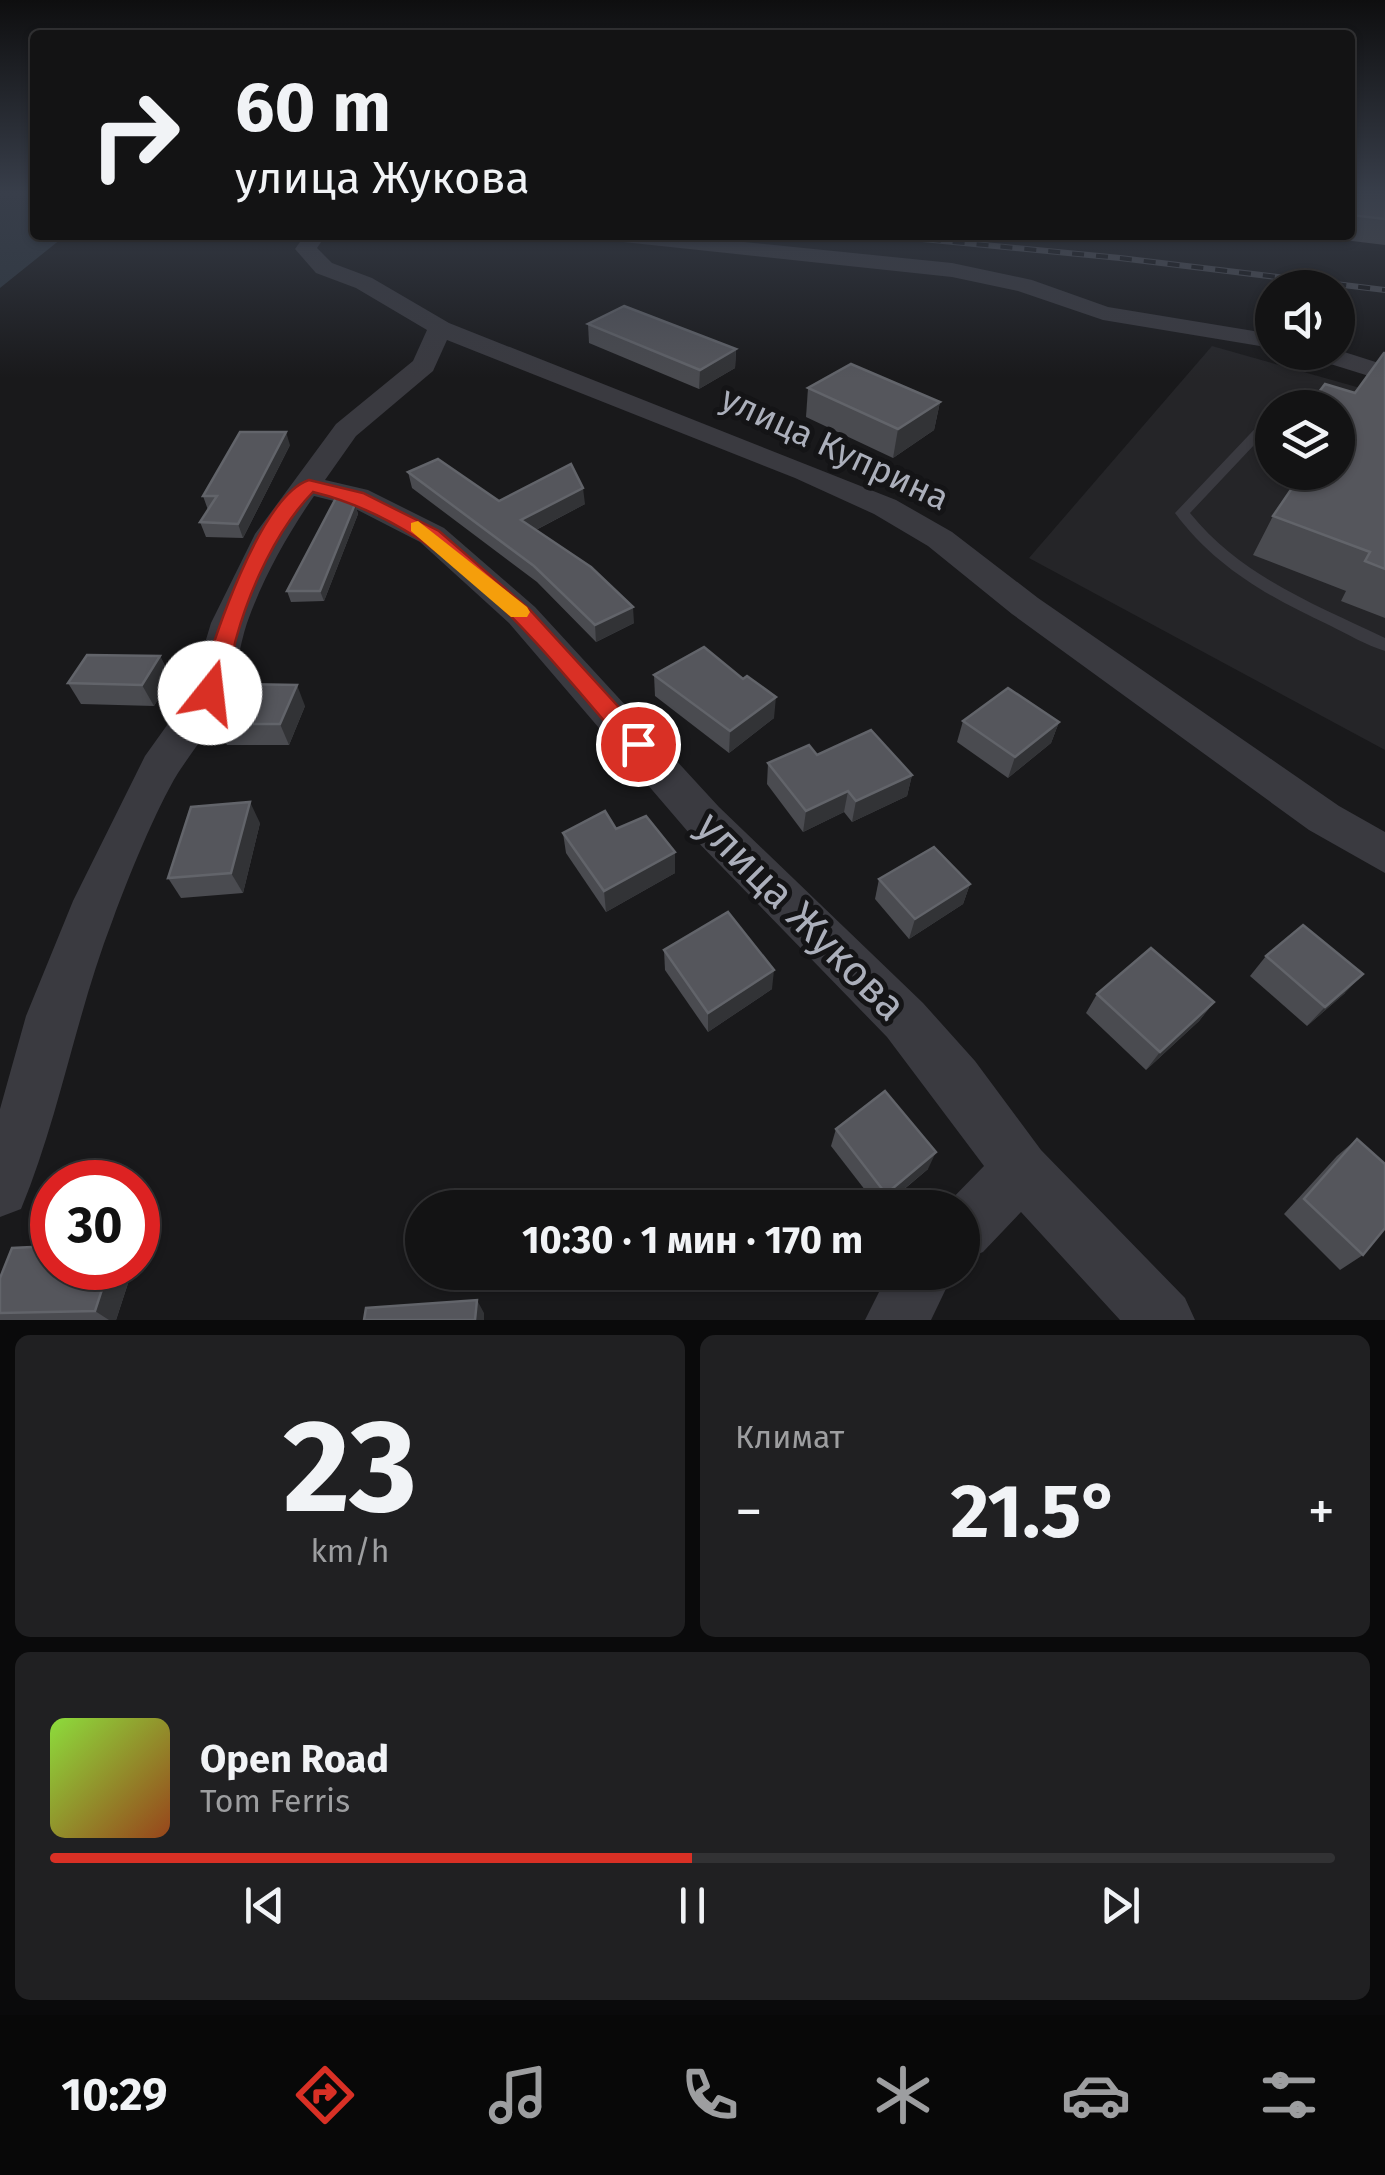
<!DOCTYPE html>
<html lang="ru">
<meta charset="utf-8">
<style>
:root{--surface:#131314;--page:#202022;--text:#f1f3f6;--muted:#9d9ea0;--line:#323234;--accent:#d93025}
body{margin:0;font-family:"Fira Sans",sans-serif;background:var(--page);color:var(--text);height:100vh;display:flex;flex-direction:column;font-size:38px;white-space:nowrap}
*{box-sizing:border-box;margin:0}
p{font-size:32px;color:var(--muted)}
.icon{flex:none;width:55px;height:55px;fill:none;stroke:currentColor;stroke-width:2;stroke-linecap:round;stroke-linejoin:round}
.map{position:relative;height:1320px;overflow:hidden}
.sheet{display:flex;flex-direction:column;gap:15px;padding:15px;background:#0a0a0b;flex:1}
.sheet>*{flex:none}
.guide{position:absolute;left:30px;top:30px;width:1325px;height:210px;border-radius:10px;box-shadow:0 2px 8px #0004,0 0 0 2px var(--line);background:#131314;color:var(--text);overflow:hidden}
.fabs{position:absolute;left:1255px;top:270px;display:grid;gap:20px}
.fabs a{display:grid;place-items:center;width:100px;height:100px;border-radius:50%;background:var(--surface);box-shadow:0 2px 8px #0004,0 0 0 2px var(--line);font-size:50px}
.speed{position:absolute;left:30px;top:1160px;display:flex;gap:20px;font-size:50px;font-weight:700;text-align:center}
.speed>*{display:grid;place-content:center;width:130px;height:130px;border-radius:50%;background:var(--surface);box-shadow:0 2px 8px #0004,0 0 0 2px var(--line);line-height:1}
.speed .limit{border:15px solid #d22;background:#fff;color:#111}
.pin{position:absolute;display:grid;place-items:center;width:85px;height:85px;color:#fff;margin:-42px;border:5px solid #fff;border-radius:50%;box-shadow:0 2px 10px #0007}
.me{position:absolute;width:110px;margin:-55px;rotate:16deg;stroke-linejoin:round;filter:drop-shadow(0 0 8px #0008)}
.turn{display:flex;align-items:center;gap:35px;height:210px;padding:0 40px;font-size:45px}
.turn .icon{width:130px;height:130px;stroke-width:2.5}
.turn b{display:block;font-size:70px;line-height:85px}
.big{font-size:75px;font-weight:700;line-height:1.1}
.sheet .card{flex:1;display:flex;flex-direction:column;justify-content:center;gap:15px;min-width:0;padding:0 35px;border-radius:15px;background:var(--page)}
.sheet .dial{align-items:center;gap:0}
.dial b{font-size:130px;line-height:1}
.song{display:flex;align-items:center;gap:30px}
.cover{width:120px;height:120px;border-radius:15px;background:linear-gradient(135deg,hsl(90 70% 55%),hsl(20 70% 35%))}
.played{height:10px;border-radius:5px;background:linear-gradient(90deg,var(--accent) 50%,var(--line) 50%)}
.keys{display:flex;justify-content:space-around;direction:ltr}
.heat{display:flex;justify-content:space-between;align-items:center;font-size:55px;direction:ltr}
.sheet .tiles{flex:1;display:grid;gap:15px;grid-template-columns:1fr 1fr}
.card:last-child{grid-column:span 2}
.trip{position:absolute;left:405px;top:1190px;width:575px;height:100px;border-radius:50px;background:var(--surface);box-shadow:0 2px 8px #0004,0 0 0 2px var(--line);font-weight:700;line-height:100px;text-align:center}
.dock{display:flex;height:160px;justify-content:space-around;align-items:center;background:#080808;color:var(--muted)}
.dock .icon{width:70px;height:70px}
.dock .active{color:var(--accent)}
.dock b{font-size:45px;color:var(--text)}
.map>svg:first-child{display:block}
</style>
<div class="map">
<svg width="1385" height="1320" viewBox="0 0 1385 1320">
<rect width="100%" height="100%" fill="#19191b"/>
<path fill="#252528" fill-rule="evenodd" d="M1212 346 1385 395V750L1029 558ZM1272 408H1338V472H1272Z"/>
<path fill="#2e3740" d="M0 193H35V235H66L0 288Z"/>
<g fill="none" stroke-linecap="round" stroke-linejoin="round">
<g fill="#3a3a40" fill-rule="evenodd">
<path d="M1295 392 1301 396 1291 408H1278Z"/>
<path d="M1272 415V426L1190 513C1241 576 1314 604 1385 638V651C1366 645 1347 634 1329 625 1269 597 1215 567 1175 513L1267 416Z"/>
</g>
<g fill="#3a3a40" fill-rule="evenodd">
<path d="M305 235H326L317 248 332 263 372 278 449 323 896 500 952 532 1038 598 1339 806 1385 832V873L1309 830 1012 614 928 546 874 514 795 478 447 340 433 371 356 436 325 480 368 490 444 528 535 607 719 807 923 1003 975 1061 1041 1150 1185 1298 1195 1320H1120L1021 1212 983 1252 962 1261V1208H943L984 1166 887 1037 689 833 509 623 420 542 346 504 314 496C287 535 263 578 247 623 239 647 237 673 227 696 214 725 195 747 178 773 156 809 128 878 113 919 76 1014 60 1115 21 1209L0 1217V1109L26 1016 73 901 145 756 190 693 211 623 255 534 336 424 413 361 427 330 356 288 316 273 295 249Z"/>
<path d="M604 235H675L952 263 1032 280 1108 307 1272 334V348L1103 320 1018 291 952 277 614 241Z"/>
<path d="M1338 350 1385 365V381L1308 357 1305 352Z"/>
<path d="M889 1272H954L931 1320H865Z"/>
</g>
<defs>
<path id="rail" d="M881 235 1120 258 1385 290"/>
</defs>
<use href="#rail" stroke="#4c4e55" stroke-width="6"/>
<use href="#rail" stroke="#141416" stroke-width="4" stroke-dasharray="12" stroke-linecap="butt"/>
</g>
<g fill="#4a4b50">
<path d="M1350 193H1385V245L1303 235H1350Z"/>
<path d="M588 324 736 349 735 368 699 389 589 343Z"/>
<path d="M1385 353V618L1341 601 1346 591 1253 555 1273 516 1338 472 1355 393Z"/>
<path d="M808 388 940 402 934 430 893 458 806 417Z"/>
<path d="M290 445 243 538 206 537 200 522 208 510 203 496Z"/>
<path d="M408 472 499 501 585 504 536 530 634 623 596 642 537 582 412 488Z"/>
<path d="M355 504 358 514 324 601 291 602 287 591Z"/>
<path d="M160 656 171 678 154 706 81 704 68 683Z"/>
<path d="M654 675 743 679 774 718 729 753 655 696Z"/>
<path d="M305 706 289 745H227L216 724Z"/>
<path d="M963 721 1059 722 1051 743 1008 778 957 742Z"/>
<path d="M817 755 912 775 907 796 852 822 844 812 803 832 767 784 768 763Z"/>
<path d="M260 823 243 893 181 898 168 878Z"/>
<path d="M616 829 675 873 606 912 566 853 563 833Z"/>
<path d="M879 879 970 884 963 904 909 939 875 899Z"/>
<path d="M664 950 772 989 708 1032 665 970Z"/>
<path d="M1266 956 1345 993 1307 1026 1250 976Z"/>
<path d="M1097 994 1214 1002 1199 1021 1146 1070 1086 1013Z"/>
<path d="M836 1129 928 1169 882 1208H879L831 1146Z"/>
<path d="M1357 1139 1363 1255 1340 1270 1284 1214 1337 1156Z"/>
<path d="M52 1268H133L116 1320H0V1278Z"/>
</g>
<g fill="#323336">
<path d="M736 349 735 368 699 389 700 370Z"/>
<path d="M940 402 934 430 893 458 898 429Z"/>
<path d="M286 432 290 445 243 538 238 524Z"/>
<path d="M583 488 585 504 524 536 521 520Z"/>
<path d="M355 504 358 514 324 601 320 591Z"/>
<path d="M633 607 634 623 596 642 595 625Z"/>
<path d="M160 656 171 678 154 706 142 685Z"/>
<path d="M297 685 305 706 289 745 280 724Z"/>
<path d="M776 697 774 718 729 753 730 731Z"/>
<path d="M1059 722 1051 743 1008 778 1015 757Z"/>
<path d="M912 775 907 796 852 822 856 801Z"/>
<path d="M848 791 844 812 803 832 806 811Z"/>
<path d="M250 802 260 823 243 893 231 873Z"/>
<path d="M675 852V873L606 912 604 891Z"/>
<path d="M970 884 963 904 909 939 915 919Z"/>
<path d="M774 970 772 989 708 1032V1013Z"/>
<path d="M1363 974 1345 993 1307 1026 1325 1007Z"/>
<path d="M1214 1002 1199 1021 1146 1070 1160 1052Z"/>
<path d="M936 1152 928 1169 881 1208 886 1194Z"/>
<path d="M109 1268H133L116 1320H109L95 1311Z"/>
<path d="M477 1300 484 1313V1320H475Z"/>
</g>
<g fill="#55565c" stroke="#62646a" stroke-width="2.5">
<path d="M1350 193H1385V219L1350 215Z"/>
<path d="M624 306 736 349 700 370 588 324Z"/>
<path d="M1384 353H1385V569L1365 561 1370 552 1273 516 1303 472H1338V408H1307L1325 384 1355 393Z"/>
<path d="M851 364 940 402 898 429 808 388Z"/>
<path d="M240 432H286L238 524 200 522 217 496H203Z"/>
<path d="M438 459 499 501 571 464 583 488 521 520 591 567 633 607 595 625 534 566 408 472Z"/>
<path d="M337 496 355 504 320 591H287Z"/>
<path d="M704 647 743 679 747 676 776 697 730 731 654 675Z"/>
<path d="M87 655 160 656 142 685 68 683Z"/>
<path d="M235 684 297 685 280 724H216Z"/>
<path d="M1008 688 1059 722 1015 757 963 721Z"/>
<path d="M871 730 912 775 856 801 848 791 806 811 768 763 809 745 817 755Z"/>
<path d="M250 802 231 873 168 878 191 807Z"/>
<path d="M605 811 616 829 646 816 675 852 604 891 563 833Z"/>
<path d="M934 847 970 884 915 919 879 879Z"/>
<path d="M728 912 774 970 708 1013 664 950Z"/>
<path d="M1303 925 1363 974 1325 1007 1266 956Z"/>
<path d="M1151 948 1214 1002 1160 1052 1097 994Z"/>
<path d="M885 1091 936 1152 886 1194 836 1129Z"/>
<path d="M1357 1139 1385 1164V1228L1363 1255 1304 1199Z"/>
<path d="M52 1246V1268H109L95 1311 0 1313V1278L12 1248Z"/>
<path d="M477 1300 475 1320H364L366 1308Z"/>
</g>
<linearGradient id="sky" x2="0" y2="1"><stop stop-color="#0e0e0f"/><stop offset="0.51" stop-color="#383e4a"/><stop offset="1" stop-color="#383e4a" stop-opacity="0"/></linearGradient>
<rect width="1385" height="378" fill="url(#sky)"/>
<path fill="#d93025" stroke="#8d1f18" stroke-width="2.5" d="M309 480 363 493 439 531 530 610 647 738 651 744 647 751H630C540 648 452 526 313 492 277 529 250 588 236 639 231 657 228 696 210 702L201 699 198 693C212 645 259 496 309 480Z"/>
<path fill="#f59e0b" d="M418 521 527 607 530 612 527 617H511L411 531V523Z"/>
<g text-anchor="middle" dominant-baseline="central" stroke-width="10" stroke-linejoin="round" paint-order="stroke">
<g font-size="35" fill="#abafbb" stroke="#141416">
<text transform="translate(835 448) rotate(25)">улица Куприна</text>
</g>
<g font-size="42" fill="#abafbb" stroke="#141416">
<text transform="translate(801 916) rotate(45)">улица Жукова</text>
</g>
</g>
</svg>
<div class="fabs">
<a><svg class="icon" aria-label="sound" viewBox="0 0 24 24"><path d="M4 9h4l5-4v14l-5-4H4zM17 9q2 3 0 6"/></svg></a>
<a><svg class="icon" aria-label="layers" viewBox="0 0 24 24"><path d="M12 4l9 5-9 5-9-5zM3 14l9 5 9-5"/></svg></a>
</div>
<div class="speed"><div class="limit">30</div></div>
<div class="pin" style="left:638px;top:744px;background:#d93025"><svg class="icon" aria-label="arrive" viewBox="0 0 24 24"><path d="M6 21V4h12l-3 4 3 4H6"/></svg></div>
<svg class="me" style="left:210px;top:693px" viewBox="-20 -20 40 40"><circle r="19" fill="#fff"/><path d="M0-13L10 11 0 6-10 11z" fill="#d93025"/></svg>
<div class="trip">10:30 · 1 мин · 170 m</div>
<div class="guide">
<div class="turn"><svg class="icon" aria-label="right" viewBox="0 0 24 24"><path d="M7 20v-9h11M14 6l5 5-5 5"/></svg><div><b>60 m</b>улица Жукова</div></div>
</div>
</div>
<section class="sheet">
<div class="tiles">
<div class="card dial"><b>23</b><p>km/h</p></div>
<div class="card"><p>Климат</p>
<div class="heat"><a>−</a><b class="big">21.5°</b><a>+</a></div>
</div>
<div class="card">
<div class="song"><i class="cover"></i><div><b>Open Road</b><p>Tom Ferris</p></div></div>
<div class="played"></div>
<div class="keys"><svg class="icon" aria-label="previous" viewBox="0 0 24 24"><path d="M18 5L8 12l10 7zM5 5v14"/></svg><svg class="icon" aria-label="pause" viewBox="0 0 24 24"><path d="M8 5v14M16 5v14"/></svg><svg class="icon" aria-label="next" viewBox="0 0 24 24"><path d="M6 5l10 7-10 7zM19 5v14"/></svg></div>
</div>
</div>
</section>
<nav class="dock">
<b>10:29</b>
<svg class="icon active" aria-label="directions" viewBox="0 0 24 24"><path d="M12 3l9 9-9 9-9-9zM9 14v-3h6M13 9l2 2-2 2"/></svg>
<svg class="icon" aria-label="music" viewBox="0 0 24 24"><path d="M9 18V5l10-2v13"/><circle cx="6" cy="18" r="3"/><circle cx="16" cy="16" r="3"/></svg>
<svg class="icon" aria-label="phone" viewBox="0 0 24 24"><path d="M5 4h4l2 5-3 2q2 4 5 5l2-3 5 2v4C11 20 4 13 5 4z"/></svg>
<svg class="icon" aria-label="climate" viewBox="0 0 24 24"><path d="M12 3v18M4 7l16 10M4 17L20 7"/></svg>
<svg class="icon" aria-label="car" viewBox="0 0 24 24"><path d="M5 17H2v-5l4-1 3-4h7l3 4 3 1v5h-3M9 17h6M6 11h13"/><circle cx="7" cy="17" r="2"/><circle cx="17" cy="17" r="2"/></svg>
<svg class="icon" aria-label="filters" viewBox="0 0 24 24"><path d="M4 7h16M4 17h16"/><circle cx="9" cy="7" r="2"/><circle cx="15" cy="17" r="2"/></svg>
</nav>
